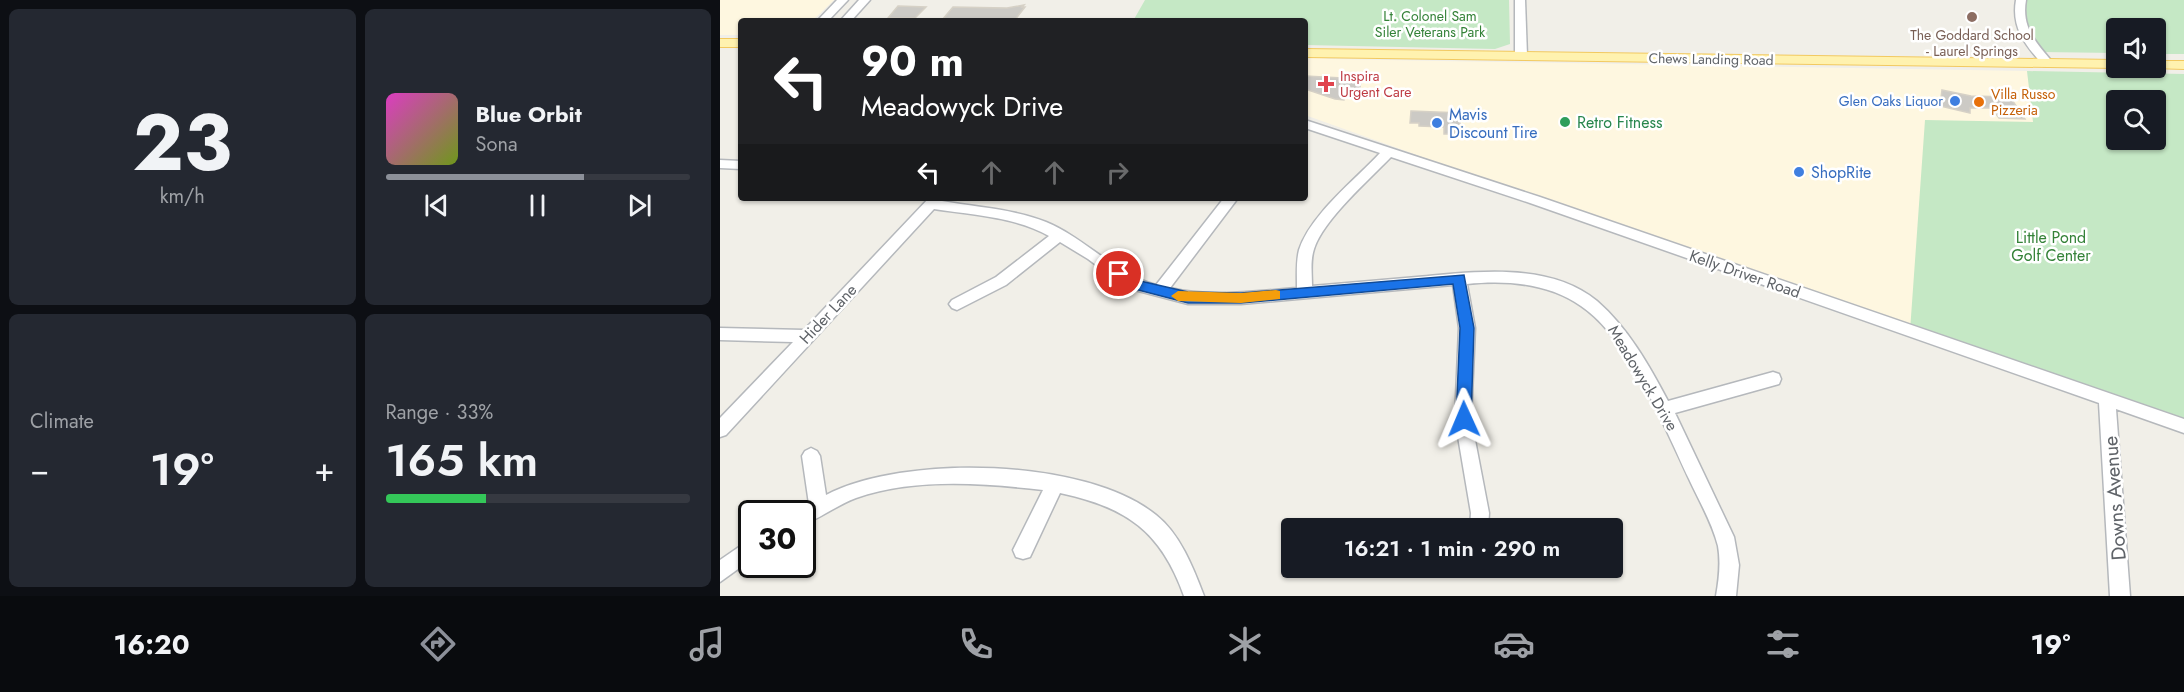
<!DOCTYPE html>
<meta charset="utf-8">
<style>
:root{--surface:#171b24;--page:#242831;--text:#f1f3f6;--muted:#9ea1a6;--line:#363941;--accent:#8c9099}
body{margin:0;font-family:Jost,sans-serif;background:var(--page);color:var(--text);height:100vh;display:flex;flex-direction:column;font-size:22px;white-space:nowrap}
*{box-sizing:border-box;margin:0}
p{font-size:20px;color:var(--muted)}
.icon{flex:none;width:33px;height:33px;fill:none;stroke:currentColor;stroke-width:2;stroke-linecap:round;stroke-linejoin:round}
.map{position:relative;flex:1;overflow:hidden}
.panel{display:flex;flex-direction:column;gap:9px;padding:9px;background:#0d0f14;width:720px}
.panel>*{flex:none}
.hud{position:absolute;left:18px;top:18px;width:570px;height:183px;border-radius:6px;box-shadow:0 2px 4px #0004;background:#202124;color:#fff;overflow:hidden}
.fabs{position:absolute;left:1386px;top:18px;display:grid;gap:12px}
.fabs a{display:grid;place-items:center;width:60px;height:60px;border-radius:6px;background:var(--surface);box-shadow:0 2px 4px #0004;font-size:30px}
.speed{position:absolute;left:18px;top:500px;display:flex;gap:12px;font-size:30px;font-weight:700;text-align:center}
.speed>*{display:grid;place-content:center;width:78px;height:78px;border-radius:50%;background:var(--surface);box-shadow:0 2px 4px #0004;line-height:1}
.speed .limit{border:3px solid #111;border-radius:9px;background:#fff;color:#111}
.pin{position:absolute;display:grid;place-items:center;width:51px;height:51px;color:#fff;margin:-26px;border:3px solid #fff;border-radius:50%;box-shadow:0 2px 6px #0007}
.me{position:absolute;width:66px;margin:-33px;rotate:359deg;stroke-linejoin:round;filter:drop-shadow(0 0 4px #0008)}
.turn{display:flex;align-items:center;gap:21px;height:126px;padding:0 24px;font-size:27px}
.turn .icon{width:78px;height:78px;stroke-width:2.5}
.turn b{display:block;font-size:42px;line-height:51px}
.lanes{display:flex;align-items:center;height:57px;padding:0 24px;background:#0003;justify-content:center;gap:30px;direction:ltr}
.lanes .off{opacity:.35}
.big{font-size:45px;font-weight:600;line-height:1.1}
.panel .tile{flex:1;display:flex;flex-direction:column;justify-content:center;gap:9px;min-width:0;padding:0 21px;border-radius:9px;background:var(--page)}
.panel .dial{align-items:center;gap:0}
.dial b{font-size:78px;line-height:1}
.song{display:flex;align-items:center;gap:18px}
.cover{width:72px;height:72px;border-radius:9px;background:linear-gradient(135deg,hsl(310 70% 55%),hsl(80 70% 35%))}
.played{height:6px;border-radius:3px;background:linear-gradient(90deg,var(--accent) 65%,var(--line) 65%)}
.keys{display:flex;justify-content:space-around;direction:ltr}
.heat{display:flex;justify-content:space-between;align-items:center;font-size:33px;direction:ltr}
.charge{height:9px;border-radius:4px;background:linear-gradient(90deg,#34c759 33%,var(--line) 0)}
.panel .tiles{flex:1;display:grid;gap:9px;grid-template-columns:repeat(2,1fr)}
.trip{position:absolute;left:561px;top:518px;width:342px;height:60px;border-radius:6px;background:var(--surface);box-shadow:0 2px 4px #0004;font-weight:600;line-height:60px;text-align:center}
.tabs{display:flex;height:96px;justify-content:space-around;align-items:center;background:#090b0e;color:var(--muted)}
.tabs .icon{width:42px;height:42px}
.tabs .current{color:var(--accent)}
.tabs b{font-size:27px;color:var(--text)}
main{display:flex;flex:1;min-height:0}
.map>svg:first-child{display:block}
</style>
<main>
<section class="panel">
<div class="tiles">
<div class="tile dial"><b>23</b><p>km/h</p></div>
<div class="tile">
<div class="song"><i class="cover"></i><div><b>Blue Orbit</b><p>Sona</p></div></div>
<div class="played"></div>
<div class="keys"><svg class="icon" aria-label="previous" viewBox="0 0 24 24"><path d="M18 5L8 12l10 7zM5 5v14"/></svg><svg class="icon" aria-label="pause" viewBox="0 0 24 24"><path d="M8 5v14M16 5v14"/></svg><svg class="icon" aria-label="next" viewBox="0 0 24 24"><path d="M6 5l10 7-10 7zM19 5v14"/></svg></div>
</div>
<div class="tile"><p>Climate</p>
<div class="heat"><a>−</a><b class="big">19°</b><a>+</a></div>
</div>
<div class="tile"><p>Range · 33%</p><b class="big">165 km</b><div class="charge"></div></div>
</div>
</section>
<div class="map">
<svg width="1464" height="596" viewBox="0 0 1464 596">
<rect width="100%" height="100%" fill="#f1efe8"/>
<g fill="#fef7e0">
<path d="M0 0H114L92 21H21V35H0Z"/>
<path d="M585 56 609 59 1307 71 1314 122 1190 331 585 115Z"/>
</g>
<g fill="#c5e8c5" fill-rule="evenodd">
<path d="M425 0H789L790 44 775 49 585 45V21H413Z"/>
<path d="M1304 0H1464V54H1436V28H1396V53L1320 52 1300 27Z"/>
<path d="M1307 71 1464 74V424L1190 331 1205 120 1313 122ZM1396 100H1436V140H1396Z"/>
</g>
<g fill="#cccac5" stroke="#d6d1c6" stroke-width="1.5">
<path d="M304 5 302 7H305L294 21 222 20 233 7 287 8Z"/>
<path d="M178 6 206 7 195 18H168Z"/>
<path d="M585 76 641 79 639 96H625L624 100 615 99 585 89Z"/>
<path d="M1222 90 1251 96 1290 97 1305 119 1279 118 1272 108H1250V113L1220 106Z"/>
<path d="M691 111 741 113 739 134H724V127L699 126V123H690Z"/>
</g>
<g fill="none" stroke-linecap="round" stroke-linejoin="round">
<defs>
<g id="minor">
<path d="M117 0H128L108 21H97Z"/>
<path d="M139 0H150L131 21H120Z"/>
<path d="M795 0H805L807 56 801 59 795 56Z"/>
<path d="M1296 0H1306C1301 29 1317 43 1334 64L1332 66H1324C1306 46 1291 28 1296 0Z"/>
<path d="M585 120 820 197 1464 419V433L1396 409 1410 596H1390L1379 403 810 203 671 157C649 180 603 220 594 249 590 261 592 274 592 286 627 283 662 280 697 277 753 272 829 261 877 301 908 328 929 365 948 401L1053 372 1059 374 1061 379 1059 384 955 413 1014 537 1019 565 1016 596H996C999 579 1001 563 998 546 992 522 979 501 969 479 945 428 909 338 861 306 828 283 786 280 747 284L755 328 751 419 769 513 768 528H750L751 513 735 419 739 328 733 285 521 304H468L407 288 368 259 340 242 286 285 237 310 232 308 229 304 232 300 276 277 329 236C296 217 252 215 214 209L6 435 0 437V418L73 342 0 340V328L84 330 209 198H224L222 201C255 207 294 209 326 222 365 238 395 274 436 285L504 198H518L450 288C491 298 536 291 577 288 577 275 576 262 579 250 590 215 635 180 660 153L585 128Z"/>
<path d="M0 160 21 161V169L0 168Z"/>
<path d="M91 448 97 451 100 456 106 495C184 454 366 458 436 515 460 534 473 567 484 596H464C441 531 406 507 340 493L310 557 303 559 296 557 293 550 323 490C262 483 194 478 136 498 117 505 101 518 82 525V513H74L89 504 82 456 85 451Z"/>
<path d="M32 538V559L0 582V560Z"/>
</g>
<g id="major">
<rect x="0" y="39" width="21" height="8"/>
<path d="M585 49 1396 60V68H1399H1396L585 57Z"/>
<path d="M1436 61H1464V69L1431 68H1436Z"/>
</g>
</defs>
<use href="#minor" stroke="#b5b8bc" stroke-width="3"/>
<use href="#major" stroke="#f2c960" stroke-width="2"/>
<use href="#minor" fill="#fff" fill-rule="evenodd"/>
<use href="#major" fill="#fff2af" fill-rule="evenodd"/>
</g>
<path fill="#1a73e8" stroke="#114b97" stroke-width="1.5" d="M399 269 416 280 468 292 521 293 744 275 754 328 751 419 744 426 736 419 740 328 733 284 521 303H468L407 287 392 274Z"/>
<path fill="#f59e0b" d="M556 290 560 291V299L521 303 458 301 451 296 458 291 521 293Z"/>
<circle fill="#8d6e63" stroke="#fff" stroke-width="2" cx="1252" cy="17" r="6"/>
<path fill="#e0444e" stroke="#fff" stroke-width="2" d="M603 75h6v6h6v6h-6v6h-6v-6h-6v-6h6z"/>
<g fill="#3f7fe0" stroke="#fff" stroke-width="2">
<circle cx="1235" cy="101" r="6"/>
<circle cx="717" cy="123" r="6"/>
<circle cx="1079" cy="172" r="6"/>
</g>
<circle fill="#e8710a" stroke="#fff" stroke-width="2" cx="1259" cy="102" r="6"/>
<circle fill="#2e9e5b" stroke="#fff" stroke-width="2" cx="845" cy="122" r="6"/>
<g text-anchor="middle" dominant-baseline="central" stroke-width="5" stroke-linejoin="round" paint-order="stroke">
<g font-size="14" fill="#348238" stroke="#fff">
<text x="710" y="16">Lt. Colonel Sam<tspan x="710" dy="16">Siler Veterans Park</tspan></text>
</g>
<g font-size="14" fill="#785e54" stroke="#fff">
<text x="1252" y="35">The Goddard School<tspan x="1252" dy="16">- Laurel Springs</tspan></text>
</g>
<g font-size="14" fill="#5f6368" stroke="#fff">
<text transform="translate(991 59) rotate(1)">Chews Landing Road</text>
</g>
<g font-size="14" fill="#be3a42" stroke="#fff" text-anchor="start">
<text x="620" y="76">Inspira<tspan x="620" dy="16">Urgent Care</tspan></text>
</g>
<g font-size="14" fill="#c56008" stroke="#fff" text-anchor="start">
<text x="1271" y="94">Villa Russo<tspan x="1271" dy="16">Pizzeria</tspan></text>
</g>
<g font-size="14" fill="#366cbe" stroke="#fff" text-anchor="end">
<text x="1223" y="101">Glen Oaks Liquor</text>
</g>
<g font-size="16" fill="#366cbe" stroke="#fff" text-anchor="start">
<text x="729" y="114">Mavis<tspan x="729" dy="18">Discount Tire</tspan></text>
<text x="1091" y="172">ShopRite</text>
</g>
<g font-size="16" fill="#27864d" stroke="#fff" text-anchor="start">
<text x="857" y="122">Retro Fitness</text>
</g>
<g font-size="16" fill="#348238" stroke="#fff">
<text x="1331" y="237">Little Pond<tspan x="1331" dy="18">Golf Center</tspan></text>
</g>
<g font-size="16" fill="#5f6368" stroke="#fff">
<text transform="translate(1025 274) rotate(19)">Kelly Driver Road</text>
<text transform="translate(108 314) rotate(-47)">Hider Lane</text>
<text transform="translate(923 378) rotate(59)">Meadowyck Drive</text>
</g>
<g font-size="20" fill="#5f6368" stroke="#fff">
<text transform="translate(1395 498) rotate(-94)">Downs Avenue</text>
</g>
</g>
</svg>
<div class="fabs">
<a><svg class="icon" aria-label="sound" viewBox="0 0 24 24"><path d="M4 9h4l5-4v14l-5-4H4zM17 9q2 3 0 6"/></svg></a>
<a><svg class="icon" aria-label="search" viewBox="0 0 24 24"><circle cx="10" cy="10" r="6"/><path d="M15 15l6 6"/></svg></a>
</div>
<div class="speed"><div class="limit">30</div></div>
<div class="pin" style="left:399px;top:274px;background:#d93025"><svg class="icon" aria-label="arrive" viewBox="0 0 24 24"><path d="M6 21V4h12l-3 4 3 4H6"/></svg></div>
<svg class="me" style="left:744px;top:419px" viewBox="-20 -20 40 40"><path d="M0-17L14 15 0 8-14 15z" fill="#1a73e8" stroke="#fff" stroke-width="4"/></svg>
<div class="trip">16:21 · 1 min · 290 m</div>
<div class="hud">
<div class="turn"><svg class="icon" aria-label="left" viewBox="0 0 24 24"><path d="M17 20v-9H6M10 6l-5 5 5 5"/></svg><div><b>90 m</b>Meadowyck Drive</div></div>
<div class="lanes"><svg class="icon" aria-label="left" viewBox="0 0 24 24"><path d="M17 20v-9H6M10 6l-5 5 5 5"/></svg><svg class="icon off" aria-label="ahead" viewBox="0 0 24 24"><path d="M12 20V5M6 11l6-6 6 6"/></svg><svg class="icon off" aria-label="ahead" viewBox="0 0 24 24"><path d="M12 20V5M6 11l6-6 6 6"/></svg><svg class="icon off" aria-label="right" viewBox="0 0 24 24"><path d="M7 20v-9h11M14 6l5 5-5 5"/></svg></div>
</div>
</div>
</main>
<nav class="tabs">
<b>16:20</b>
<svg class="icon current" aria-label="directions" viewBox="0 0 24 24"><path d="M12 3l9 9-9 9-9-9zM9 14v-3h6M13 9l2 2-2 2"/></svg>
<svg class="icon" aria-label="music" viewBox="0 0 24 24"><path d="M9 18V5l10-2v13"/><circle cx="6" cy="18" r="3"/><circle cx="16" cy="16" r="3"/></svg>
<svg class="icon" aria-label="phone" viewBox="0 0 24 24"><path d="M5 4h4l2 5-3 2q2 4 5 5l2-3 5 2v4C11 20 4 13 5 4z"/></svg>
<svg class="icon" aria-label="climate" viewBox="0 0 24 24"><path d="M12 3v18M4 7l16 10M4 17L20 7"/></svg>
<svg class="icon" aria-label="car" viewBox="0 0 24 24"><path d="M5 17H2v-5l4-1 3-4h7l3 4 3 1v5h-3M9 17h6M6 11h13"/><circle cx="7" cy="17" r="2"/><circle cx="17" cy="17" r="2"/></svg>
<svg class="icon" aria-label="filters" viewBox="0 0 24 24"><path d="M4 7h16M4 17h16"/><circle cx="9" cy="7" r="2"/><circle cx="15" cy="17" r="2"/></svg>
<b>19°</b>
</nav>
